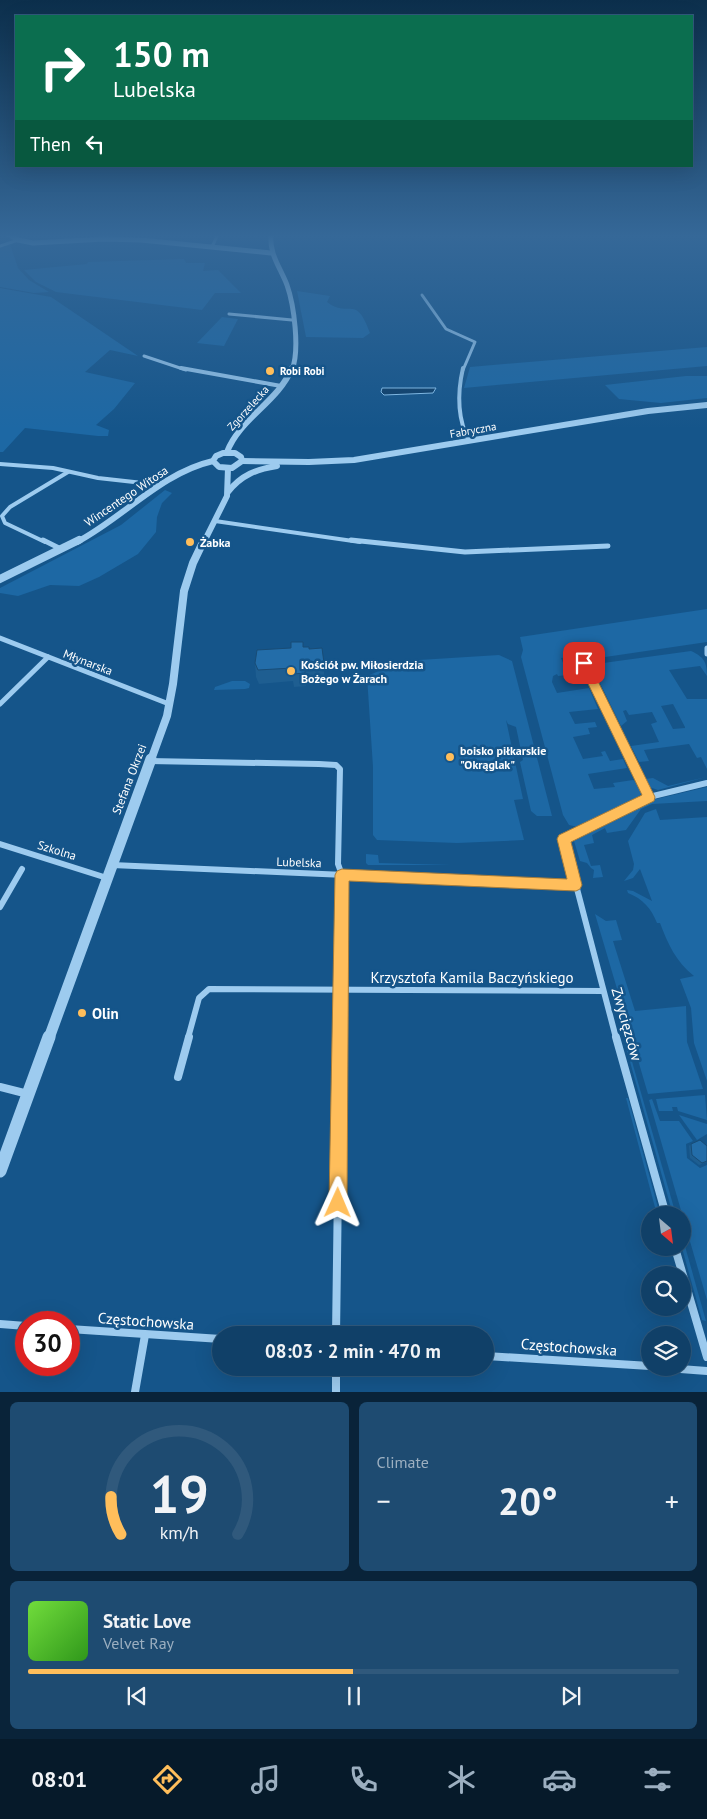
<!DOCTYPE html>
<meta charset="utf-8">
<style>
:root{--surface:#104068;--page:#1e4b71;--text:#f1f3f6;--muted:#9cafc0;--line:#30597c;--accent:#ffbe5b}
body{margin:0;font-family:"PT Sans",sans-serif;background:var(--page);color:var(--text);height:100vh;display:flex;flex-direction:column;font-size:19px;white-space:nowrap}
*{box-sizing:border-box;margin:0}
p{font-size:16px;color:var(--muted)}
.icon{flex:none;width:28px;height:28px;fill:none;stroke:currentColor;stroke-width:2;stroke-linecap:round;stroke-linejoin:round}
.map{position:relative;height:1392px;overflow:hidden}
.side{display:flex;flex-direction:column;gap:10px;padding:10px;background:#092339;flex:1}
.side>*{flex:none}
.hud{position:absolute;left:15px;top:15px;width:678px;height:152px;border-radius:0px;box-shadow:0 5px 20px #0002,0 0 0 1px var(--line);background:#0b6e4f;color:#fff;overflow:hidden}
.needle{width:32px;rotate:152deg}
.tools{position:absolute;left:641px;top:1206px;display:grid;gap:10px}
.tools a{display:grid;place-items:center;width:50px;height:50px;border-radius:50%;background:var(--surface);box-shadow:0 5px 20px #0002,0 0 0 1px var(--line);font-size:25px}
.speed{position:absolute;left:15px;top:1311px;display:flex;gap:10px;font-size:25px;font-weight:700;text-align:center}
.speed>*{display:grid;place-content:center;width:65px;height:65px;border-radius:50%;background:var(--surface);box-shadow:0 5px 20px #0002,0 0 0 1px var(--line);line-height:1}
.speed .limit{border:8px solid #d22;background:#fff;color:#111}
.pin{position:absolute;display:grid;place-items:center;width:42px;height:42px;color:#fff;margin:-21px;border-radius:10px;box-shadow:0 2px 8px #0006}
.me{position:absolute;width:55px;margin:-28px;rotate:1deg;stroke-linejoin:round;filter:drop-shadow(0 0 4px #0008)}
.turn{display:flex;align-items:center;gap:18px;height:105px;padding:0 15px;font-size:22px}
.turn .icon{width:65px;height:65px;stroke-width:2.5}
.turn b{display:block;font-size:35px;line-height:42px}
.then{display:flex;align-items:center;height:48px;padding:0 15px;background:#0003;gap:10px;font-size:19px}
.big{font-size:38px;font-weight:700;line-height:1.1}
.side .widget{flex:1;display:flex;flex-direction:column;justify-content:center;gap:8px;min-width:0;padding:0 18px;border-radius:8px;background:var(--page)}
.side .dial{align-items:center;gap:0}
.dial svg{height:130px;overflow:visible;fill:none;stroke:var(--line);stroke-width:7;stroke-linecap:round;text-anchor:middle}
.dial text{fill:var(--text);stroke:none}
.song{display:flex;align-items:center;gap:15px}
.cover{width:60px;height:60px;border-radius:8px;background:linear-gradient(135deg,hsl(100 70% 55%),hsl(110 70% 35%))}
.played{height:5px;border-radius:2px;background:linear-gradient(90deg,var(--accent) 50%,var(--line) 50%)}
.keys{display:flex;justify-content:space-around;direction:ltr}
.heat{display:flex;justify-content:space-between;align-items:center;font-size:28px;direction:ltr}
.side .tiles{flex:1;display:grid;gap:10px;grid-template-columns:1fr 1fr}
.widget:last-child{grid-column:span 2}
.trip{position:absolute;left:212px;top:1326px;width:282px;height:50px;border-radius:25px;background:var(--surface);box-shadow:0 5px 20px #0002,0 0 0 1px var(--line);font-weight:700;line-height:50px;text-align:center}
.menu{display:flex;height:80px;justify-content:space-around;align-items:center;background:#061a2a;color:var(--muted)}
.menu .icon{width:35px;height:35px}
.menu .selected{color:var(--accent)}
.menu b{font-size:22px;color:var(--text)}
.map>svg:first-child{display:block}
</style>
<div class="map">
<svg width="707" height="1392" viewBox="0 0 707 1392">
<rect width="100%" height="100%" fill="#15558a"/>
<g fill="#1d68a4" fill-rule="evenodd">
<path d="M10 244 18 268 29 280 49 292 34 293 0 287V247Z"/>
<path d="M184 259 186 263H205L203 271 218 270 241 293H215L202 310 56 292 36 282 24 270 87 264 88 262Z"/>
<path d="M0 288 51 297 138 356 110 350 85 372 135 383 114 409 96 425 109 430 108 436H98L25 428 3 452H0Z"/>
<path d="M297 291 330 296 327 302C349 319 356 293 370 333L363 338 306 337Z"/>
<path d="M222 317 238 319 224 346 197 343Z"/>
<path d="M707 347V366L464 388 470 367Z"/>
<path d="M686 376H707V398L661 403 619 399 605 385Z"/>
<path d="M165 490 172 493 162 503 157 517 156 532 138 554 99 577 79 586 50 585 18 596 0 593V588L121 525Z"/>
<path d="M707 609V642L585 660 582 655 561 658 568 675 558 676 557 674 553 676 552 682 557 693 589 688 598 709 569 712 575 724 595 722 597 727 588 728 590 734 573 737 583 759 603 756 601 752 605 751 610 761 623 759 627 768 588 774 594 789 615 787 613 783 633 780 640 785 642 793 637 798 584 825 578 827 569 825 563 815 521 657 523 650 520 637Z"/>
<path d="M691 651C704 657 707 662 707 676L700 666 669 670 687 699H707V769L701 757 697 758 689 744 644 750 649 761 639 762 631 746 659 742 651 724 657 722 652 712 629 715 626 710 623 711 627 721 621 726 600 683 603 677 596 664ZM673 704 685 727V728L673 729 661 706Z"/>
<path d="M499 655 512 661 552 816H537L531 811 520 762 523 760 516 727 508 724 506 720 523 799 514 800 524 840 457 843 377 840 373 835V767L367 676 403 661Z"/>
<path d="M232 681H245L250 684 249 688 245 689 214 690 215 687Z"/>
<path d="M706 777 658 790 649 787 645 779 653 778 668 786Z"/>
<path d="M707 787V801L652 804 641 809 626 830 607 833 605 828 592 835 594 843 584 845 591 866 600 865 603 877 593 878 594 870 591 868 587 863 580 861 574 841 652 800Z"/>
<path d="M656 809 660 820 707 817V1081L694 1043 691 1008 680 979 694 976C676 962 668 944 660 923H657C651 908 643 899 628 893L627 890 633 891 652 901 640 869 633 878 624 881 633 870 634 864 628 841 645 813Z"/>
<path d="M366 854 378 855 379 863 451 865H368L366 863Z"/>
<path d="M595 914 606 921 616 920 622 940 613 941 635 1011 686 1006 687 1042 703 1089 648 1094Z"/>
<path d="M625 1044H627L676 1215H673Z"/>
<path d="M705 1095 707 1120 678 1111 677 1107H672L673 1111H659L656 1099Z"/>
<path d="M626 1098H628L660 1215H657Z"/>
<path d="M652 1099 660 1121H679L693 1141 686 1144 687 1158 700 1168 707 1165V1300L649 1100Z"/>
<path d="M679 1115 707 1124V1134L697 1140Z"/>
<path d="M683 1239 706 1321 702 1320 682 1248Z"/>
</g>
<path fill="#0d3d67" stroke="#8fc8f2" d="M382 388H436L433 393 384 395 381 392Z"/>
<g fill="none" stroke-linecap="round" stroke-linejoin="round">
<g stroke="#9dcbef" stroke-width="3">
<path d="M0 246 18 240"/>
<path d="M212 247 218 234"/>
<path d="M422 295 446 329 475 342 463 370"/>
<path d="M229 314 292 320"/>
<path d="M144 356 186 370"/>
</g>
<g stroke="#9dcbef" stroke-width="4">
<path d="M181 368 281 386"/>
<path d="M463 368C457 394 457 418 469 441"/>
<path d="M0 464 53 468 98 478 161 485"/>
<path d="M215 521 360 542"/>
<path d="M45 542 5 523 2 516 10 507 68 472"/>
</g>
<g stroke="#9dcbef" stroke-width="5">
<path d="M43 540 61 549"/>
<path d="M351 540 465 552 608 546"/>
<path d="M0 638 169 704"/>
<path d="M707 648V654"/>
<path d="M584 663 631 760"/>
<path d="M0 704 48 657"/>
</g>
<g stroke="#9dcbef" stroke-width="6">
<path d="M631 759 649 797"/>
<path d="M149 761 319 764 336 765 340 769 338 864 342 875 340 1038"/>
<path d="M0 844 107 878"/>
<path d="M112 865 576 885"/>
<path d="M0 907 22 869"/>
<path d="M188 1038 199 998 209 989 603 991"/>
<path d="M616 1038 564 839 649 797 707 783"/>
</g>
<g stroke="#9dcbef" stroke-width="8">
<path d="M616 1037 666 1215"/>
<path d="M178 1077 189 1037"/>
<path d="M0 1087 28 1094"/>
<path d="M675 1248 707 1357"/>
<path d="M0 1324 26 1326"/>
<path d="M69 1329 221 1339"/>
<path d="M336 1335 340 1037"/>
<path d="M486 1356 650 1366"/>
<path d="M336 1368V1392"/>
<path d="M667 1368 707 1371"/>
<path d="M135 1392 145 1335"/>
</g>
<g stroke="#9dcbef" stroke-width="5">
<path d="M8 234 18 240 33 243 104 239 141 240 271 253"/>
<path d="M271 234C269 254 280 267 287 285 294 305 300 350 292 370"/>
</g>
<g stroke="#9dcbef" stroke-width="6">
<path d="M227 452C240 418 278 402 292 368"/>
<path d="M223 453H235L241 457 242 461 232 468 219 467 213 461 216 456Z"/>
<path d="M242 461 309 462 354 460 648 411 707 405"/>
<path d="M228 492C241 475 257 469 277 466"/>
<path d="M77 542C124 517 161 473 213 461"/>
<path d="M204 542 227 496 228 468"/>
</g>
<g stroke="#9dcbef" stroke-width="8">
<path d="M0 579 79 540"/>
<path d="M151 760 167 716 173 684 184 591 193 563 204 540"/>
</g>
<path stroke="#9dcbef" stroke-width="11" d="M49 1038 151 759"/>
<path stroke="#9dcbef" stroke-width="13" d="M0 1171 49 1037"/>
</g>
<g fill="#1e5e91">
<path d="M303 647 324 663V677L311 678V680L306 681V686L294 687 293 681 259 684 256 677 255 663Z"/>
<path d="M691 1144 707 1146V1162L699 1165 690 1158 689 1146Z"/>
</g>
<g fill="#236da9" stroke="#184c76">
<path d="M291 642H303V647H309V649L322 648 324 663 310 664V667H305V673L293 674 292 668 258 670 255 663 257 650 291 648Z"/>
<path d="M700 1140 707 1146V1161L702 1163 692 1155 691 1144Z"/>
</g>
<linearGradient id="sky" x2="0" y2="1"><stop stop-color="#0c2f4c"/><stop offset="0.55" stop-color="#356898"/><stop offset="1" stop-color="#356898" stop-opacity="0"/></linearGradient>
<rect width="707" height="429" fill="url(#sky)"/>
<path fill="#ffbe5b" stroke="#a67c3b" d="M584 659 589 663 655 797 654 801 571 842 582 885 580 889 576 891 349 881 347 1203 344 1210 338 1212 332 1210 329 1203 335 875 337 871 342 869 567 879 557 839 559 835 642 795 578 663Z"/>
<g fill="#ffbe5b" stroke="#15558a" stroke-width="2">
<circle cx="270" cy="371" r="5"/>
<circle cx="190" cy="542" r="5"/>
<circle cx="291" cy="671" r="5"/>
<circle cx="450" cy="757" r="5"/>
<circle cx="82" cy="1013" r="5"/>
</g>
<g text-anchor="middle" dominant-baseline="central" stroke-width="5" stroke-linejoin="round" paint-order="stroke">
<g font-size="11" font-weight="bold" fill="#fff" stroke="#15558a" text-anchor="start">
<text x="280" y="371">Robi Robi</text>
</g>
<g font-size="11" fill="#fff" stroke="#15558a">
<text transform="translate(248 408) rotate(-48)">Zgorzelecka</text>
<text transform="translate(473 430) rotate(-10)">Fabryczna</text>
</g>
<g font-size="12" fill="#fff" stroke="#15558a">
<text transform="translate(126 496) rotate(-34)">Wincentego Witosa</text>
<text transform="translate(88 662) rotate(21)">Młynarska</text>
<text transform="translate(129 779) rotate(-69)">Stefana Okrzei</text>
<text transform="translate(57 850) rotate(17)">Szkolna</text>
<text transform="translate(299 862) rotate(2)">Lubelska</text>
</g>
<g font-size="12" font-weight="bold" fill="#fff" stroke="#15558a" text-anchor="start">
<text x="200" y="542">Żabka</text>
<text x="301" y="664">Kościół pw. Miłosierdzia<tspan x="301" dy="14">Bożego w Żarach</tspan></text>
<text x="460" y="750">boisko piłkarskie<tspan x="460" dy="14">"Okrąglak"</tspan></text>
</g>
<g font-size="15" fill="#fff" stroke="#15558a">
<text x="472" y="977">Krzysztofa Kamila Baczyńskiego</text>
<text transform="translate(627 1024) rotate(74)">Zwycięzców</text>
<text transform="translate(146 1321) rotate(4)">Częstochowska</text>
<text transform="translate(569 1347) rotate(4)">Częstochowska</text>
</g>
<g font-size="15" font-weight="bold" fill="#fff" stroke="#15558a" text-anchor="start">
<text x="92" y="1013">Olin</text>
</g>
</g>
</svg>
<div class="tools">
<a><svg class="needle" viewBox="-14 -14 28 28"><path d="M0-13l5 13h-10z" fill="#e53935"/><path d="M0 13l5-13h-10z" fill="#9cafc0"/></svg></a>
<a><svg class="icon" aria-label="search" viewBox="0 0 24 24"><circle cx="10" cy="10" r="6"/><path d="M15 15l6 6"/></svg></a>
<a><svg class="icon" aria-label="layers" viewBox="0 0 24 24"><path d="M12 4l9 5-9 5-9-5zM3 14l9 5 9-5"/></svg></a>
</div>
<div class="speed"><div class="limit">30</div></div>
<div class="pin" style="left:584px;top:663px;background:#d93025"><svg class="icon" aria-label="arrive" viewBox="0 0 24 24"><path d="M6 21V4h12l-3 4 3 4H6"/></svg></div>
<svg class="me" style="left:338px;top:1203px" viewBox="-20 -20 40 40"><path d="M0-17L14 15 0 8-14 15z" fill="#ffbe5b" stroke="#fff" stroke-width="4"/></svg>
<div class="trip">08:03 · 2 min · 470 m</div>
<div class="hud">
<div class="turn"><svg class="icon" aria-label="right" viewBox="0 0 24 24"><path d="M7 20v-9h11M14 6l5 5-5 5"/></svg><div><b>150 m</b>Lubelska</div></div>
<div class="then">Then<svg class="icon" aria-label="left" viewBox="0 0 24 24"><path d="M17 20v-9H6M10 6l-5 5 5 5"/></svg></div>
</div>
</div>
<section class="side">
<div class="tiles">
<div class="widget dial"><svg viewBox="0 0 100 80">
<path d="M14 69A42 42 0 1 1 86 69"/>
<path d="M14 69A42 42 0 0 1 8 46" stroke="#ffbe5b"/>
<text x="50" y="56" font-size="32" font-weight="700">19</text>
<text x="50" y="72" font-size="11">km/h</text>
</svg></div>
<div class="widget"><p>Climate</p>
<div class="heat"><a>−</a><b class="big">20°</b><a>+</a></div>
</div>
<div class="widget">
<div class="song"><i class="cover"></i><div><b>Static Love</b><p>Velvet Ray</p></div></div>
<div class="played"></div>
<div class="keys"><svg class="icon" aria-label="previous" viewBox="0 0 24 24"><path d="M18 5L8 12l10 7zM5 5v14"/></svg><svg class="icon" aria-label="pause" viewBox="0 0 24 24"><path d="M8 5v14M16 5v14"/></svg><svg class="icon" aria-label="next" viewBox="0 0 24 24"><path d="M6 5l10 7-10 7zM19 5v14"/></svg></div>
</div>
</div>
</section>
<nav class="menu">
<b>08:01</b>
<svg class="icon selected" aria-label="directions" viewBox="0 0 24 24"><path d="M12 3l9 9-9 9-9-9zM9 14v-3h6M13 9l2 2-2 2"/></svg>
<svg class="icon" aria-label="music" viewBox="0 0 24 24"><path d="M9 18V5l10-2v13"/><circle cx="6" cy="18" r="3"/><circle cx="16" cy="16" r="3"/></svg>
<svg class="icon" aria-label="phone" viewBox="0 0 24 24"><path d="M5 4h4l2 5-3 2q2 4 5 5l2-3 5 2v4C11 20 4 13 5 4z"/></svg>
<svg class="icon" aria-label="climate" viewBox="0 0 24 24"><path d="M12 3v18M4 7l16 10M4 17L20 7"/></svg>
<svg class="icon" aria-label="car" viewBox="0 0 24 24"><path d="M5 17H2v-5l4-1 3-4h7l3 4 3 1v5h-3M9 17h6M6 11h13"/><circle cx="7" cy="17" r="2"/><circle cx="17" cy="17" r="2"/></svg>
<svg class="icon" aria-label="filters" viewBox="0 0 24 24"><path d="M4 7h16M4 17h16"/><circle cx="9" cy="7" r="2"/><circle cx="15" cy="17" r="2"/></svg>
</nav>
